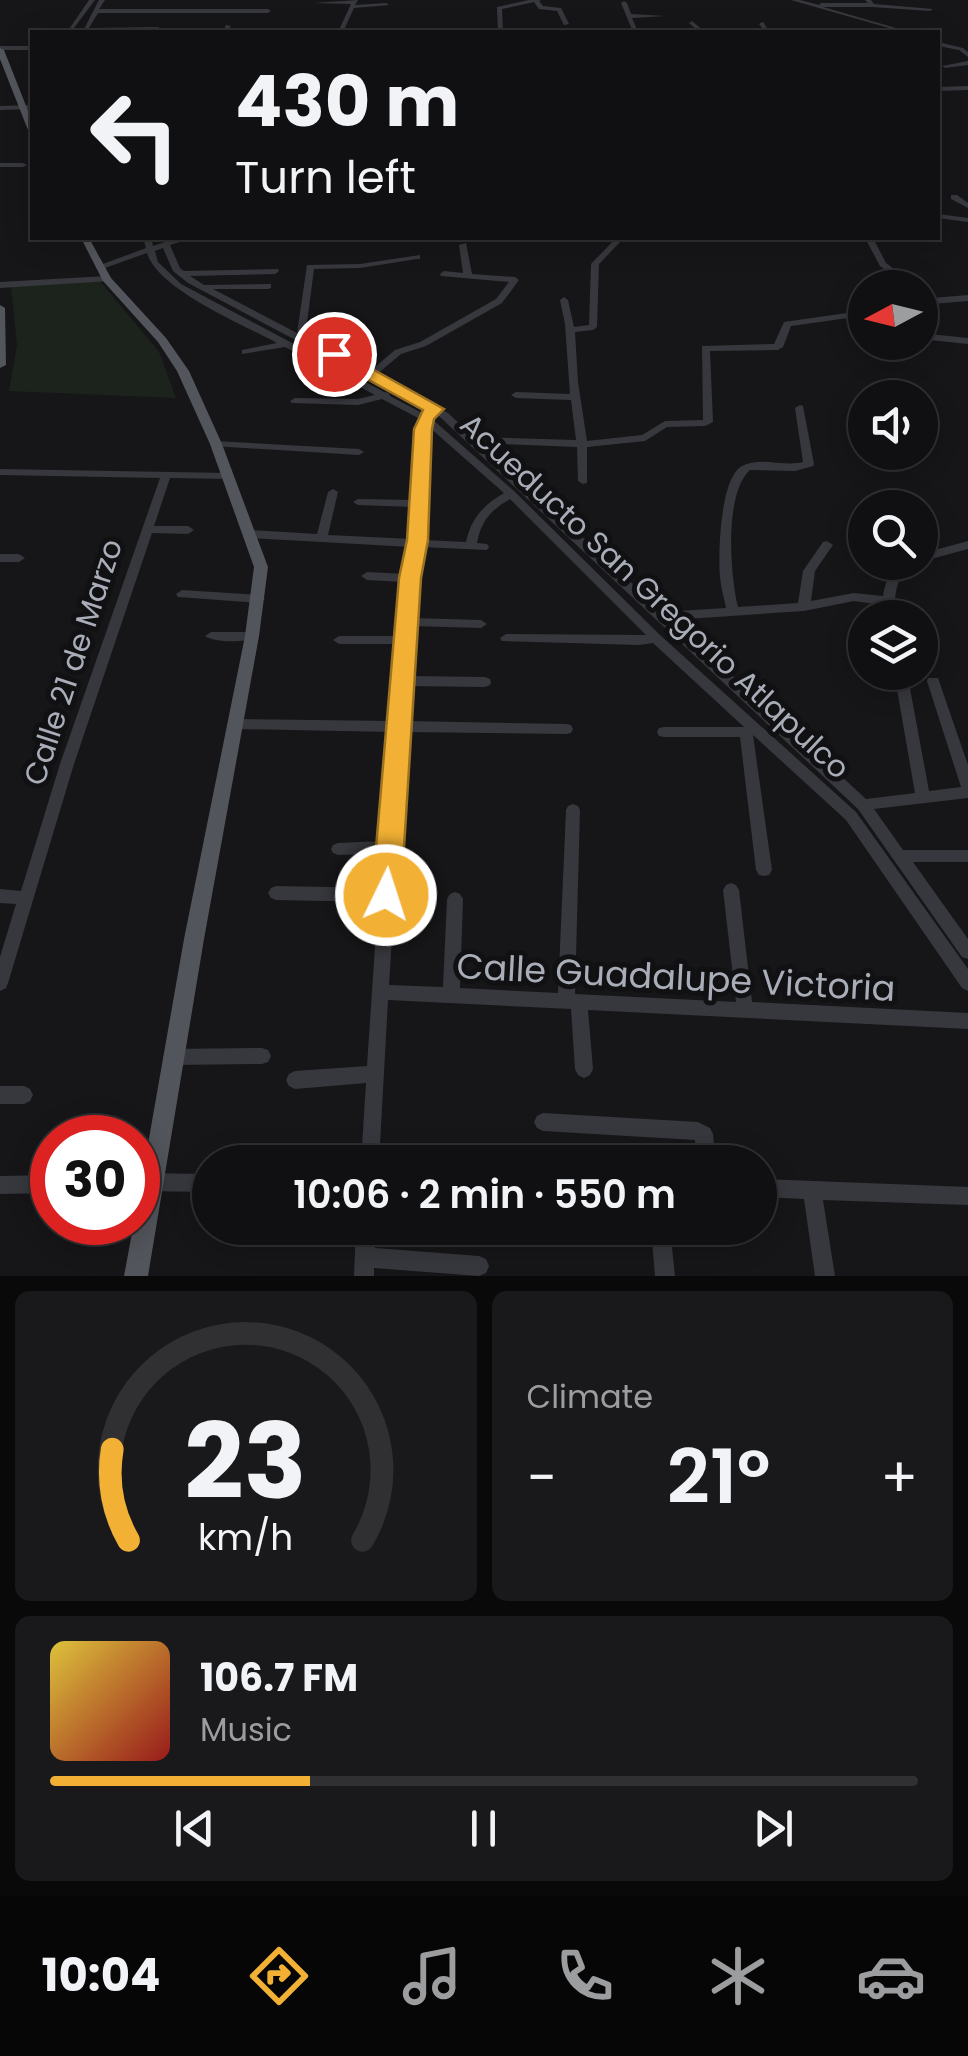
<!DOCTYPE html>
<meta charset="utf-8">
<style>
:root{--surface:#101012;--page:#19191b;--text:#f1f3f6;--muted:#9c9d9f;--line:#303032;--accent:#f2b134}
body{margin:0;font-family:Poppins,sans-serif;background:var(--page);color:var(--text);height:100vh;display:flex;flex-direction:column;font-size:38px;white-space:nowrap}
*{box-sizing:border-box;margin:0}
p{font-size:32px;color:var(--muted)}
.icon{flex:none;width:55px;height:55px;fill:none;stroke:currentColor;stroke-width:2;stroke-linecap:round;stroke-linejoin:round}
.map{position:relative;height:1276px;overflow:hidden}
.sheet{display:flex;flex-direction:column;gap:15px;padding:15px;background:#09090a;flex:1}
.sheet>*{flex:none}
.top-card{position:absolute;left:30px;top:30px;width:910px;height:210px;border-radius:0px;box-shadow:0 5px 25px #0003,0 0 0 2px var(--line);background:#101012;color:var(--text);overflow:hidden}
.needle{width:65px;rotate:263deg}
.buttons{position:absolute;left:848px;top:270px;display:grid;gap:20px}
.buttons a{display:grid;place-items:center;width:90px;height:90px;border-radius:50%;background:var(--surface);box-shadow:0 5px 25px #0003,0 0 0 2px var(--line);font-size:50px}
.speed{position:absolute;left:30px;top:1115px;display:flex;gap:20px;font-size:50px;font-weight:700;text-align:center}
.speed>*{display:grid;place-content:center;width:130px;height:130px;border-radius:50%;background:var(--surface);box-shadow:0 5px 25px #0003,0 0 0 2px var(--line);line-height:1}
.speed .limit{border:15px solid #d22;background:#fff;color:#111}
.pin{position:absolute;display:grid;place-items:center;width:85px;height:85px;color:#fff;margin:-42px;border:5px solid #fff;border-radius:50%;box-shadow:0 2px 10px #0007}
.me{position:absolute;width:110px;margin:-55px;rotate:4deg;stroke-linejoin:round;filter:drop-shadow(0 0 8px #0008)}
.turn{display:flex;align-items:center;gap:35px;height:210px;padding:0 40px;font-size:45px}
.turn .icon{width:130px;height:130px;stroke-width:2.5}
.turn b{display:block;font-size:70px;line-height:85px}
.big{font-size:75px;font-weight:600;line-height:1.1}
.sheet .widget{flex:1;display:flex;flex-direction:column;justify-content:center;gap:15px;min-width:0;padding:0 35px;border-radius:15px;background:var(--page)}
.sheet .dial{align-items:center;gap:0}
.dial svg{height:260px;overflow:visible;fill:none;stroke:var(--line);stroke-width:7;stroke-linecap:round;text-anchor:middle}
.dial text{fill:var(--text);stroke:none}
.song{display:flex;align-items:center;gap:30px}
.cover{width:120px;height:120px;border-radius:15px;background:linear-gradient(135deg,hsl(50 70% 55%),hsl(0 70% 35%))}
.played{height:10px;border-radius:5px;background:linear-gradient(90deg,var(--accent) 30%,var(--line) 30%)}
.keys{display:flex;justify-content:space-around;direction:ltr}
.heat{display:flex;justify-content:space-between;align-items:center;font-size:55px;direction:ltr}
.sheet .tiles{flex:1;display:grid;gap:15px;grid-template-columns:1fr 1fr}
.widget:last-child{grid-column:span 2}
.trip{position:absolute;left:192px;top:1145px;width:585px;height:100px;border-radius:50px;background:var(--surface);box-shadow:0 5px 25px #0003,0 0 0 2px var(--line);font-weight:600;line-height:100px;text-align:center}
.menu{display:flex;height:160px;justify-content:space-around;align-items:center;background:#060607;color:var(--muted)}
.menu .icon{width:70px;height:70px}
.menu .on{color:var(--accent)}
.menu b{font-size:45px;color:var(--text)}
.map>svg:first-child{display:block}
</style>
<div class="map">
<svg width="968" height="1276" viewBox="0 0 968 1276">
<rect width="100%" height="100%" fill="#161618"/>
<path fill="#1c231d" d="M100 281 159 352 176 398 9 391 17 345 11 287Z"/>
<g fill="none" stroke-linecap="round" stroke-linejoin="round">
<g fill="#37383d" fill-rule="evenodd">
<path d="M89 0H95L71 32H67Z"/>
<path d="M99 0H105L99 9H268L271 11 268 13H98L89 28 158 27 161 29 158 31H83Z"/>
<path d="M358 0 355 5 386 3 389 5 354 8 343 32H338L351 4 313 3Z"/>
<path d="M529 0H541L539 1 543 6 561 8 569 24 564 25 557 11 539 9 534 2 502 9 503 32H498L497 7Z"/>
<path d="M791 0H800L819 5 821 3H868L865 0H871L874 4 933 9 930 11 872 7H823L910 32H903Z"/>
<path d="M624 1 627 3 631 14 665 16 632 18 638 32H633L621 3Z"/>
<path d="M692 21 704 31V32H699L689 23Z"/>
<path d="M762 22 764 23 769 32H765L759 24Z"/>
<path d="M226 25 231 26 227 32H223Z"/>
<path d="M938 42 963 48 968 52V57L959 50 938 46Z"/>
<rect x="0" y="46" width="32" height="4"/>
<path d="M968 61V65L945 68 942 66Z"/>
<path d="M968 86V90L938 91V87Z"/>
<path d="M32 105V109L0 110V106Z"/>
<path d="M0 163H23L27 165 23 167H0Z"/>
<path d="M951 195H957L968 203V208L951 199Z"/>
<path d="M938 214 968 218V222L938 218Z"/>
<path d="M143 238H151L153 246 177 238H187L186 240 170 245 180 268 184 271 278 269 279 271 275 274 190 276 204 285 271 284V288L268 289H213L297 333 307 265 360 264 420 255V259H417L360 268 314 269 305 338 369 372 395 350 420 342 496 299 509 282 441 276 440 274 444 271 463 273 459 245 466 243 472 274 515 277 519 280 502 303 426 346 401 354 376 375 448 413 474 437 576 440 571 400 516 398 511 395 516 392 570 394 565 324 560 300 564 297 568 300 574 327 589 325 591 264 616 238H624L599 264 597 327 593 330 575 332 578 382 587 441 642 435 665 421 703 420 702 346 774 344 784 322 847 313 865 297V305L855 315 865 323V331L848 318 791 326 783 347 778 350 710 351 713 422 705 426 667 427 645 441 587 447V483L583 484 578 481 577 447 481 443 663 612 726 608C724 598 721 588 720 577 718 554 720 478 742 466 760 456 784 467 803 462L795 408 800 405 803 406 814 464 813 466 795 471 750 470C724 493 730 575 738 607L798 603 803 571 823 542 827 541 833 545 815 571 811 601 854 593 883 596C885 583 889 573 898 562H911C896 579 893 596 896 618H884L882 605 854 601 804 611 672 620 866 799 915 793 894 672H907L929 791 961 787 927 681 928 678H938L968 765V798L874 809 903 850H968V862H913L968 939V959L962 957 858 809 440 417 434 413 432 419 515 492 660 635 856 812 968 969V991L962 988 846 820 753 735 772 870 769 875 764 876 759 875 756 870 740 737H664L659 736 657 732 659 728 664 727H744L653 643 639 645 502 641 500 638 506 634 646 635 510 499C491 510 481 521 477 543L487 544 489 547 487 550 422 547 416 578 413 618 481 620 487 624 481 628 412 626 409 676 485 677 490 679 491 682 490 685 485 687 408 686 406 721 566 724 571 725 573 729 571 733 566 734 405 732 389 985 443 987 447 899 450 894 455 892 460 894 463 899 460 988 558 993 566 810 568 806 573 804 578 806 580 810 575 994 736 1002 723 890 726 885 731 883 736 885 739 890 752 1002 968 1013V1029L588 1010 593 1069 590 1075 584 1078 578 1075 575 1069 571 1009 388 1000 379 1162H361L366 1083 295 1089 289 1086 286 1080 289 1074 295 1071 367 1066 378 902 276 900 271 898 268 893 271 888 276 886 379 888 381 854 338 855 333 853 331 849 333 845 338 843 382 841 391 732 236 729 231 728 229 724 231 720 236 719 392 721 399 644H339L333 640 339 636H399L404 582 367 580 361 576 367 572 405 574 411 547 250 538 244 534 250 530 317 534 328 492 333 489 338 492 328 535 412 539 414 507 358 505 353 502 358 499 414 500 418 429 422 420 382 399 358 405 292 403 290 401 295 398 358 399 375 395 285 347 242 354V350L277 343C244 325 157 289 147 253L102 269 95 267 146 248ZM163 248 173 271 188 283 429 411 424 414 390 396 389 393 384 392 181 284 158 262 155 251ZM429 427 504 493C483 505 471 519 466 542L423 540Z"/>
<path d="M865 238H873L886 263 905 277 908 288H900L898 280 880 266Z"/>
<path d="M107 276 110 277V281L0 288V282Z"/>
<path d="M968 295V301L920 305V299Z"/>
<path d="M920 333 968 338V344L920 339Z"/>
<path d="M216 441 359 449 364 452 359 455 212 446V442Z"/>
<path d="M0 469 228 473 233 476 228 479 170 478 154 526H188L194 530 188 534 152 533 74 764 8 983 6 988 0 991V957L16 904 0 903V889L21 891 60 764 160 478 0 475Z"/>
<path d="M968 541V549L920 562V554Z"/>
<path d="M0 554H19L25 558 19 562H0Z"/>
<path d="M182 590 259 595 265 599 259 603 178 597 176 594Z"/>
<path d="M211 632H252L258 636C248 643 215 643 205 636Z"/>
<path d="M262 1048 268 1050 271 1056 268 1062 262 1064 172 1065 166 1063 163 1057 166 1051 172 1049Z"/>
<path d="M0 1086H24L30 1089 33 1095 30 1101 24 1104H0Z"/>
<path d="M543 1113 698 1122 710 1128 713 1134 715 1162H697L695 1140 543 1131 537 1128 534 1122 537 1116Z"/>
<path d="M138 1173 210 1174V1192L138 1191Z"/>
<path d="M52 1175V1193L0 1194V1176Z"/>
<path d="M760 1179 968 1187V1205L823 1200 835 1276H815L804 1199 760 1197Z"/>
<path d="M356 1228H375V1248L479 1256 486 1259 489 1266 486 1273 479 1276 374 1268V1276H354Z"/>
<path d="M651 1228H670L675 1276H655Z"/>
</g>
<g fill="#53555c" fill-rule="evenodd">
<path d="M0 48 4 50 32 121V132L28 130 0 59Z"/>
<path d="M81 238H89L111 278 166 338 189 371 222 444 268 567 259 636 204 939 148 1276H124L134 1222H138V1201L184 939 245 636 254 567 210 444 177 371 158 342 103 281Z"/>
<path d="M0 305 5 308 6 365 0 368Z"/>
</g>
</g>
<path fill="#f2b134" stroke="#9d7322" stroke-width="2.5" d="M329 351H340L444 409 434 419 432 429 428 540 421 578 401 895 396 903 386 907 377 903 372 895 399 578 407 540 414 429 423 410 329 358Z"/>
<g text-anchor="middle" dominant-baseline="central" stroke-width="10" stroke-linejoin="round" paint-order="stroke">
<g font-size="30" fill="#a8adb8" stroke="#111113">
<text transform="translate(655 596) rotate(43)">Acueducto San Gregorio Atlapulco</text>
<text transform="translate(73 662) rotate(-72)">Calle 21 de Marzo</text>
</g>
<g font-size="35" fill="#a8adb8" stroke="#111113">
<text transform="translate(676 977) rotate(3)">Calle Guadalupe Victoria</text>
</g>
</g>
</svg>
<div class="buttons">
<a><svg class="needle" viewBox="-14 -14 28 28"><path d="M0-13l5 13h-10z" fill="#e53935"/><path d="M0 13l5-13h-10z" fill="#9c9d9f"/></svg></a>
<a><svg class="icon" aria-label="sound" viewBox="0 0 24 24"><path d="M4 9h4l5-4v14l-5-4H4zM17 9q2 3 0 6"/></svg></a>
<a><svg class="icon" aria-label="search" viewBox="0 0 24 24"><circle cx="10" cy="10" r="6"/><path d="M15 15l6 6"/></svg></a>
<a><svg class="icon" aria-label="layers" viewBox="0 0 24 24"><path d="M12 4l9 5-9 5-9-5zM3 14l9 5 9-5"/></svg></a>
</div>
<div class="speed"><div class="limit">30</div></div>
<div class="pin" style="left:334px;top:354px;background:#d93025"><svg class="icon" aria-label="arrive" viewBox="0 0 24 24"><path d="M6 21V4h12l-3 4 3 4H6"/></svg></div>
<svg class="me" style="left:386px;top:895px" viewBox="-20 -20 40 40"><circle r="17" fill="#f2b134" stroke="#fff" stroke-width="3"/><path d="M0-11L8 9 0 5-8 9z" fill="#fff"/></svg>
<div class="trip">10:06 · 2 min · 550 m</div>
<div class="top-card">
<div class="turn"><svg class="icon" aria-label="left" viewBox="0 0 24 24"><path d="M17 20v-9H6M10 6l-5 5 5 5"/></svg><div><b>430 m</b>Turn left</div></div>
</div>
</div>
<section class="sheet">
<div class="tiles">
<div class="widget dial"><svg viewBox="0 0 100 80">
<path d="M14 69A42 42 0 1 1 86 69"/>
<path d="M14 69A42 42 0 0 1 9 41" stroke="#f2b134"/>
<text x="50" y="56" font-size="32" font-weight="700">23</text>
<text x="50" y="72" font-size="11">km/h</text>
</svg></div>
<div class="widget"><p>Climate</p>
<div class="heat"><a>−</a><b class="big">21°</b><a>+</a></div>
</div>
<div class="widget">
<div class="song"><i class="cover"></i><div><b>106.7 FM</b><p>Music</p></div></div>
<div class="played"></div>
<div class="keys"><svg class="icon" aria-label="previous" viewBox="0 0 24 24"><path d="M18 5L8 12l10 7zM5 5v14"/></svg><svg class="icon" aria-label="pause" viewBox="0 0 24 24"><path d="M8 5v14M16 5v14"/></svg><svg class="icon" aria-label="next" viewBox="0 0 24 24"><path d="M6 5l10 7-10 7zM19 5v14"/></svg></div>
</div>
</div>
</section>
<nav class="menu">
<b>10:04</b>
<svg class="icon on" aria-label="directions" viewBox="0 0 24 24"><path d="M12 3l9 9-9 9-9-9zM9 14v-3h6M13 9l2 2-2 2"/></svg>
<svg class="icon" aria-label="music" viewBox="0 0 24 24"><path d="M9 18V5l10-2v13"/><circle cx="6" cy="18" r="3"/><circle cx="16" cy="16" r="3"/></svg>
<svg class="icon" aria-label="phone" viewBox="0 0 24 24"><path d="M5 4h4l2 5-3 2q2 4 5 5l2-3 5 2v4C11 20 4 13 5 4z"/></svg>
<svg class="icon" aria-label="climate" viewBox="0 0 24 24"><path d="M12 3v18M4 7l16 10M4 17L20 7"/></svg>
<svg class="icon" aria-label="car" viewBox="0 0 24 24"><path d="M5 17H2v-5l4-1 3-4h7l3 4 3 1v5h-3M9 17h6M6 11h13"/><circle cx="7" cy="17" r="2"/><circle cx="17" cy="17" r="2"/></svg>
</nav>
